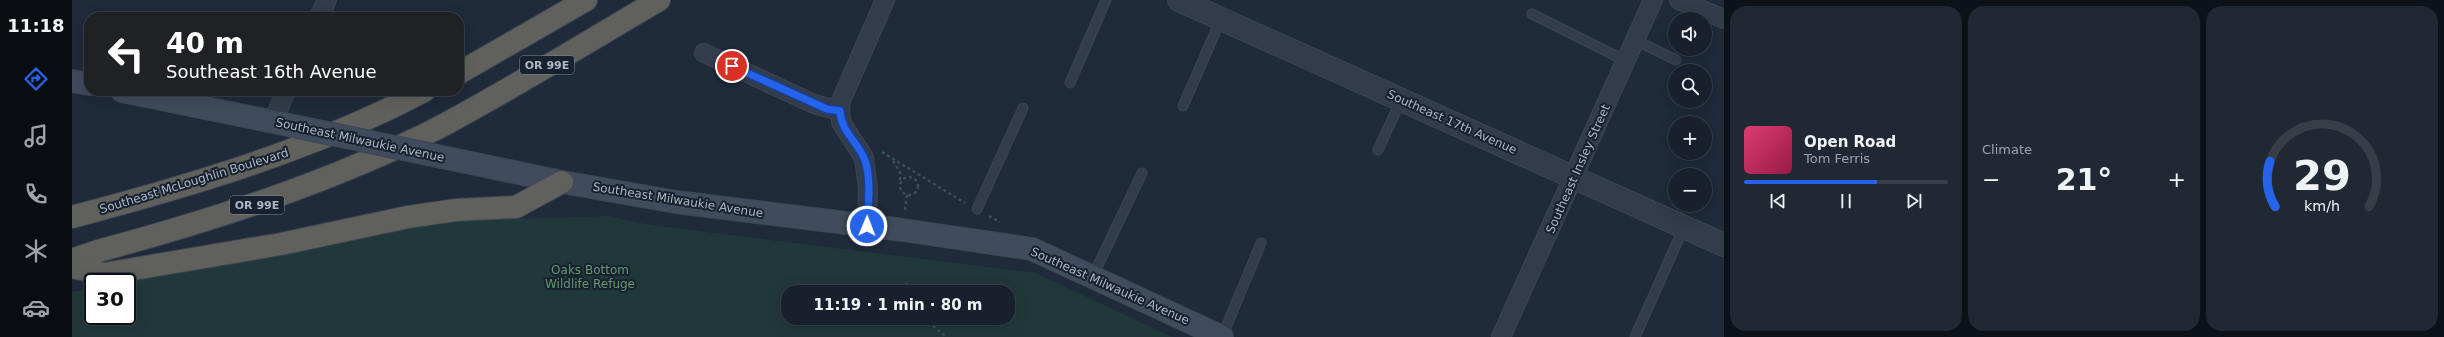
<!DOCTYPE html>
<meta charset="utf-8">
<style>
:root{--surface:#17202c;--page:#202834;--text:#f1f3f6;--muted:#9ea3a9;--line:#363e48;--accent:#2563eb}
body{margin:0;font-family:"DejaVu Sans",sans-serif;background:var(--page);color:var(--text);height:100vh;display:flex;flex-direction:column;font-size:15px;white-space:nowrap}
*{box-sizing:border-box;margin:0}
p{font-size:13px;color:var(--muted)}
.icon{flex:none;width:22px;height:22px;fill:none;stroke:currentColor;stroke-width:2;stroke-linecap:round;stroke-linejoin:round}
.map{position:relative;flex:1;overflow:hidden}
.side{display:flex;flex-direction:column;gap:6px;padding:6px;background:#0d1218;width:720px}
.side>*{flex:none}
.banner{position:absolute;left:12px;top:12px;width:380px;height:84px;border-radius:16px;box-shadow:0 4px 16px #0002,0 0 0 1px var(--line);background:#202124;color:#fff;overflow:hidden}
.buttons{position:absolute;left:1596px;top:12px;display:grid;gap:8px}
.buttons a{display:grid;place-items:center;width:44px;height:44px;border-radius:50%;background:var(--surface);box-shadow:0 4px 16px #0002,0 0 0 1px var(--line);font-size:20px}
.speed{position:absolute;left:12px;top:273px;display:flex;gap:8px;font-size:20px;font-weight:700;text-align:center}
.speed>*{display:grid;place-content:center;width:52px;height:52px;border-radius:50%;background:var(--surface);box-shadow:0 4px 16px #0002,0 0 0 1px var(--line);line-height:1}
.speed .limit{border:2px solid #111;border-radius:6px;background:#fff;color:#111}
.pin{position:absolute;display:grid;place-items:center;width:34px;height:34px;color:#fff;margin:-17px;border:2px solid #fff;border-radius:50%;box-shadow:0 1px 4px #0007}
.me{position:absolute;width:44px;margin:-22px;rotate:1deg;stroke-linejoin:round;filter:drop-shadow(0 0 3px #0008)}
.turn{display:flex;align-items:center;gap:14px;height:84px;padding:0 16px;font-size:18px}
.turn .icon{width:52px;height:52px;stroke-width:2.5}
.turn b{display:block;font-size:28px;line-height:34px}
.big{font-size:30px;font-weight:700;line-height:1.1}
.side .tile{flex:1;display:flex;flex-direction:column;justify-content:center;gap:6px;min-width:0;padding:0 14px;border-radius:16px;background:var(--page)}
.side .dial{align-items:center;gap:0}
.dial svg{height:104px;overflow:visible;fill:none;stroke:var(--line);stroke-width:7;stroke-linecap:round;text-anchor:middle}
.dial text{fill:var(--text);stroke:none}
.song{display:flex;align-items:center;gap:12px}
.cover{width:48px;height:48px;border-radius:6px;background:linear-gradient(135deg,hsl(340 70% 55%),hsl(340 70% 35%))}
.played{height:4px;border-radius:2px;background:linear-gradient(90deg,var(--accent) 65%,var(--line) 65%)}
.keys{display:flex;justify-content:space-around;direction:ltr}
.heat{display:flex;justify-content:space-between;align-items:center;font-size:22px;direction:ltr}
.side .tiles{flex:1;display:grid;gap:6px;grid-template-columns:repeat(3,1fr)}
.trip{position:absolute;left:709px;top:285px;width:234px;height:40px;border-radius:16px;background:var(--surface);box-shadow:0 4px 16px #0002,0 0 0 1px var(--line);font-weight:700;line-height:40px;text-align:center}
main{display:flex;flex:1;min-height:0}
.tabs{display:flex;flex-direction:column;width:72px;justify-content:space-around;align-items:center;background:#090d12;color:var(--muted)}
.tabs .icon{width:28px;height:28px}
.tabs .current{color:var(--accent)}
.tabs b{font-size:18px;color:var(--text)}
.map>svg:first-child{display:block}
</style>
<main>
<nav class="tabs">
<b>11:18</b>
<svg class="icon current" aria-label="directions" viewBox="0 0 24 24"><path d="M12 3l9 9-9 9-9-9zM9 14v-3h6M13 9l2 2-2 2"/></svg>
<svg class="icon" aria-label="music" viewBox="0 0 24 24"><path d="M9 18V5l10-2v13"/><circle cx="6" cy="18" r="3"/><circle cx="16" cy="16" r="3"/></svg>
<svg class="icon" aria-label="phone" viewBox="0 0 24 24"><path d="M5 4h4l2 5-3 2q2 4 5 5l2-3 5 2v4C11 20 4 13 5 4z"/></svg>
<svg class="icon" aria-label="climate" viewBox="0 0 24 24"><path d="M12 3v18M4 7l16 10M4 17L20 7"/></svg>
<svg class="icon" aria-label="car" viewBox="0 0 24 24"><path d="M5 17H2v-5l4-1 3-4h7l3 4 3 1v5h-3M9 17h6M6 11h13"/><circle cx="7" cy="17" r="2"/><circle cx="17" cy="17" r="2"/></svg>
</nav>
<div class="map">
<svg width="1652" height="337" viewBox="0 0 1652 337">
<rect width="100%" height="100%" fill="#1f2a3a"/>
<path fill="#21383b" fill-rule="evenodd" d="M536 216 578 225 964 273 1100 337H0V292L21 288V316H55L53 282 318 230 379 221ZM716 292H936V318H716Z"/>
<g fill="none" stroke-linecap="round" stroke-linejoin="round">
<defs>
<g id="service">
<path d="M1460 14 1554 61"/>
<path d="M1563 40 1604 60"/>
<path d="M998 83 1034 0"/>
<path d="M1111 106 1149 19"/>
<path d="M1306 150 1329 100"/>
<path d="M905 209 951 108"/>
<path d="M1021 276 1070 173"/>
<path d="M1150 337 1189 243"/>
<path d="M1563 337 1612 227"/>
</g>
<g id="minor">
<path d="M1607 0 1652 19"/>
<path d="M247 17 255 0"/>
<path d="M632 53 742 104 768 111"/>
<path d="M201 121 214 91"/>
<path d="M795 226 796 188 792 158 769 122 768 103 813 0"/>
<path d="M1429 337 1581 0"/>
</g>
<path id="tertiary" d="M1107 0 1652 245"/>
<g id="secondary">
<path d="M0 81 17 84"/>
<path d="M50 91 207 123"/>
<path d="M370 157 490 182 604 202 831 230 960 249 1150 337"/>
</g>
<g id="trunk">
<path d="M387 73 514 0"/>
<path d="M0 217C121 185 240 150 352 91"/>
<path d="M0 260 26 251C142 220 256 183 364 129 440 89 513 43 587 0"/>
<path d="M0 267 32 274 209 244 336 217 384 210 444 207 490 182"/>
</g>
</defs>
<use href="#service" stroke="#3c4554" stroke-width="11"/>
<use href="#minor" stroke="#3c4554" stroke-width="20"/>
<use href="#tertiary" stroke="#3c4554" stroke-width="24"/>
<use href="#secondary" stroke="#3c4554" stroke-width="24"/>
<use href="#trunk" stroke="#3a4451" stroke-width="24"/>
<g stroke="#395153" stroke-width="2.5" stroke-dasharray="3 3" stroke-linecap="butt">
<path d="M810 152 893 203"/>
<path d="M821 161 828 172V181"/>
<circle cx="837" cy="186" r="9"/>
<path d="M833 210 835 195"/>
<path d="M917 216 928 222"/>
<path d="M834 283 838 292"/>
<path d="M852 318 874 337"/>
</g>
<use href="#service" stroke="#323c4a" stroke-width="9"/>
<use href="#minor" stroke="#323c4a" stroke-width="18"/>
<use href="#tertiary" stroke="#323c4a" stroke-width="22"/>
<use href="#secondary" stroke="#404b5d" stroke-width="22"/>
<use href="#trunk" stroke="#60605c" stroke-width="22"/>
<defs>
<path id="secondary-bridge" d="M207 123 370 157"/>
</defs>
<use href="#secondary-bridge" stroke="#3c4554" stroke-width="24" stroke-linecap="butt"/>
<use href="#secondary-bridge" stroke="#404b5d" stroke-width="22"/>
</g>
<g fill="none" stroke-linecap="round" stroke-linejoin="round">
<defs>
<path id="route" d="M660 66 755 109 768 111C769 131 784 140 792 158 800 177 796 205 795 226"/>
</defs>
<use href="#route" stroke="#184099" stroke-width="10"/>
<use href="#route" stroke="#2563eb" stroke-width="7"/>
</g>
<g text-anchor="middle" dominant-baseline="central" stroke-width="4" stroke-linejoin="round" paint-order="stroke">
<g fill="#18212e" stroke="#808a99" stroke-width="1">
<rect x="448" y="56" width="54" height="18" rx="3"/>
<rect x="158" y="196" width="54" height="18" rx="3"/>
</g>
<g font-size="11" font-weight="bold" fill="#adb7c7">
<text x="475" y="65">OR 99E</text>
<text x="185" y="205">OR 99E</text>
</g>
<g font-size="12" fill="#adb7c7" stroke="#18212e">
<text transform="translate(1380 122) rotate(24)">Southeast 17th Avenue</text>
<text transform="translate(288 140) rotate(12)">Southeast Milwaukie Avenue</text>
<text transform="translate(1506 169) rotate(-66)">Southeast Insley Street</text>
<text transform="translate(122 181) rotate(-17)">Southeast McLoughlin Boulevard</text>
<text transform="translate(606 200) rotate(9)">Southeast Milwaukie Avenue</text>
<text transform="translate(1038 286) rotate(24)">Southeast Milwaukie Avenue</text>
</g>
<g font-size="12" fill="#62996f" stroke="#18212e">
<text x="518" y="270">Oaks Bottom<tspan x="518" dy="14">Wildlife Refuge</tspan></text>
</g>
</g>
</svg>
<div class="buttons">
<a><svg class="icon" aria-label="sound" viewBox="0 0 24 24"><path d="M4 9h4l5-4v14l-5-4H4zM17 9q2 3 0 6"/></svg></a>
<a><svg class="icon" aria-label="search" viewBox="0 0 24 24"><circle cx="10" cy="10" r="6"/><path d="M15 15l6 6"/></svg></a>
<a>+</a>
<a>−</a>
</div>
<div class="speed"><div class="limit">30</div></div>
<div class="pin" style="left:660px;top:66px;background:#d93025"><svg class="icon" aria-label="arrive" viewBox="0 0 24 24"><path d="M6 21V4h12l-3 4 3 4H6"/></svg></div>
<svg class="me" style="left:795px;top:226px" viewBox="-20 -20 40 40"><circle r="17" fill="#2563eb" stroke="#fff" stroke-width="3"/><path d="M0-11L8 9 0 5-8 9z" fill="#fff"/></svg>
<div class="trip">11:19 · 1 min · 80 m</div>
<div class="banner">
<div class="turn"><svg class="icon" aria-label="left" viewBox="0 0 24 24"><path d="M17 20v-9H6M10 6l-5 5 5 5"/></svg><div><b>40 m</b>Southeast 16th Avenue</div></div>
</div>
</div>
<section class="side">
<div class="tiles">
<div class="tile">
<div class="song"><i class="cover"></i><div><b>Open Road</b><p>Tom Ferris</p></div></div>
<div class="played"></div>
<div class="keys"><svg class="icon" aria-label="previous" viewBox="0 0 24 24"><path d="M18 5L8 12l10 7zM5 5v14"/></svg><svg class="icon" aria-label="pause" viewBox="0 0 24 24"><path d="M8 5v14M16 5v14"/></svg><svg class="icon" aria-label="next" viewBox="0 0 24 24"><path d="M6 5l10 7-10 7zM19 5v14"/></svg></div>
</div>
<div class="tile"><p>Climate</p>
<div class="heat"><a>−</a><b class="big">21°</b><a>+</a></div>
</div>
<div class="tile dial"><svg viewBox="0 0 100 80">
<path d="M14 69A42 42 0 1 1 86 69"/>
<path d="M14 69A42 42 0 0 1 10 34" stroke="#2563eb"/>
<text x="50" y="56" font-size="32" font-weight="700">29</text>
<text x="50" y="72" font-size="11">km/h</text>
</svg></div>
</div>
</section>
</main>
